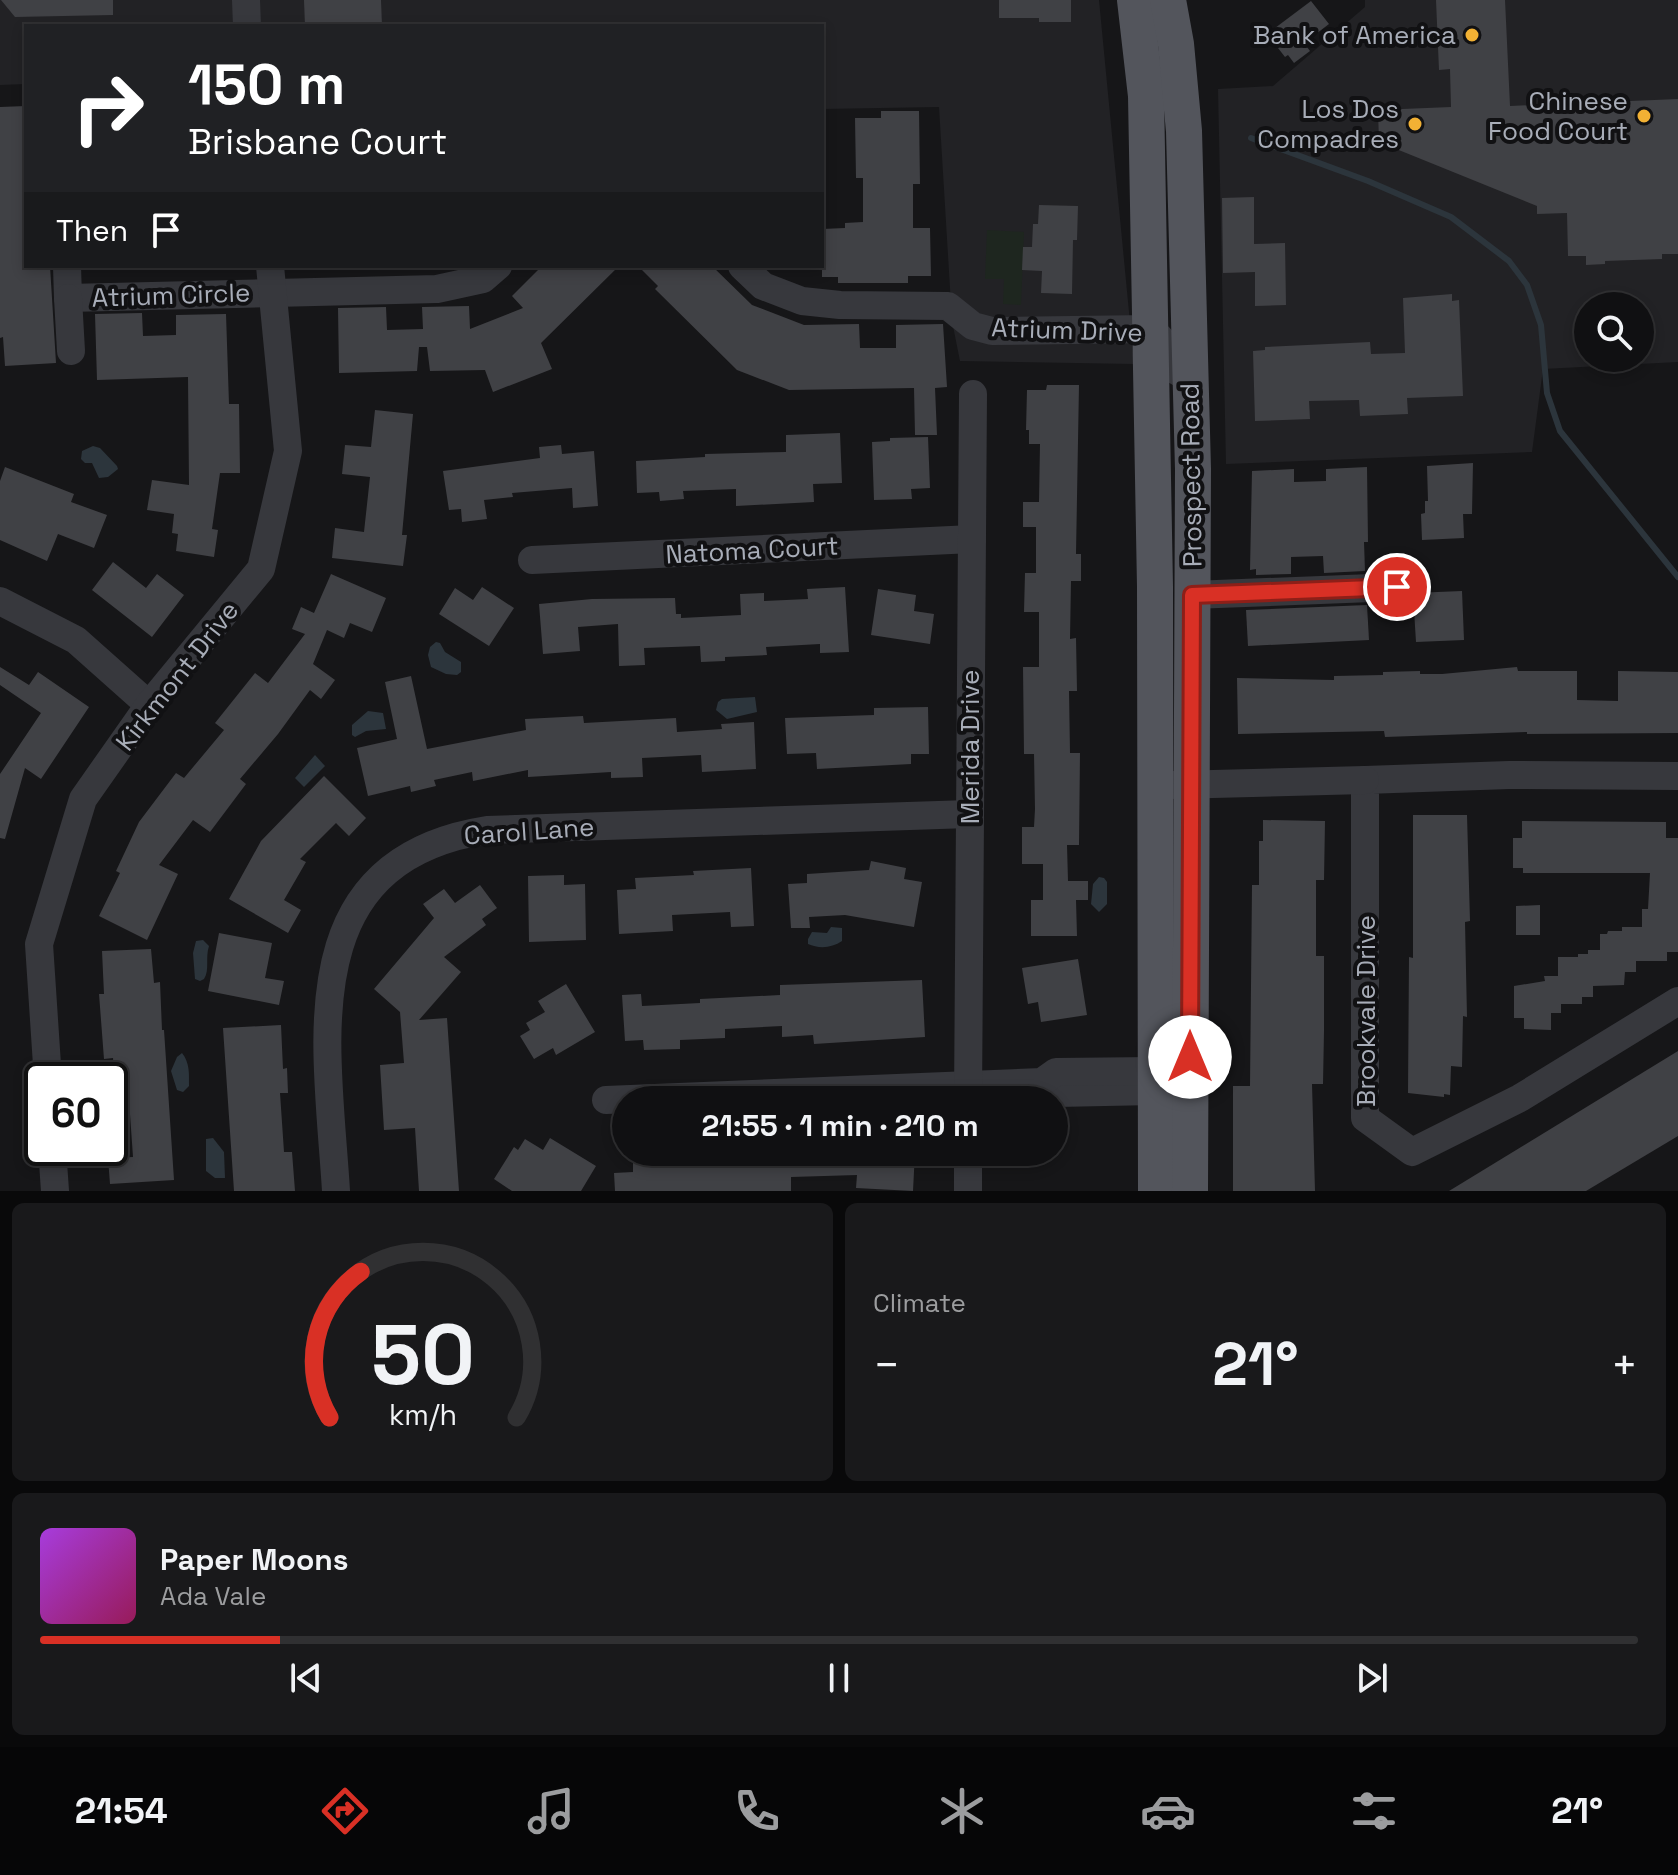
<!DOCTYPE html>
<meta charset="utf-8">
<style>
:root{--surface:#101012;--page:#19191b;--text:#f1f3f6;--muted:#9c9d9f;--line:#303032;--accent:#d93025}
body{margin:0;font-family:"Space Grotesk",sans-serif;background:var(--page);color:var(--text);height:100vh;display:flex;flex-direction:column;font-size:30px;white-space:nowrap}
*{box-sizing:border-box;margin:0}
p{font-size:26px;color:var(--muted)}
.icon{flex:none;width:44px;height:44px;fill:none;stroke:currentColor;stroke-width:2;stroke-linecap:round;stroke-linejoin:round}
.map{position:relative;height:1191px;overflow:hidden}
.side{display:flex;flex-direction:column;gap:12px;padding:12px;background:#09090a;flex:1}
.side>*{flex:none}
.banner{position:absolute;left:24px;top:24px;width:800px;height:244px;border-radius:0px;box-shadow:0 4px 12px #0003,0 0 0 2px var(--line);background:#202124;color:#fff;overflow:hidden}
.controls{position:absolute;left:1574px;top:292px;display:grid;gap:16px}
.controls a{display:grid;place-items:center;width:80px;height:80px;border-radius:50%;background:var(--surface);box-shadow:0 4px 12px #0003,0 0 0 2px var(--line);font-size:40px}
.speed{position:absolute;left:24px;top:1062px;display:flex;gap:16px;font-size:40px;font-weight:700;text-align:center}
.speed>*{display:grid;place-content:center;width:104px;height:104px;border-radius:50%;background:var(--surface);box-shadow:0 4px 12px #0003,0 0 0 2px var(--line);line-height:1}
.speed .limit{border:4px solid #111;border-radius:12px;background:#fff;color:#111}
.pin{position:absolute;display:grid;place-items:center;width:68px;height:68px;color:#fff;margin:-34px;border:4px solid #fff;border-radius:50%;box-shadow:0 2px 8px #0007}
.me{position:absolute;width:88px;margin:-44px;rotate:0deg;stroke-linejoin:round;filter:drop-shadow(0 0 6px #0008)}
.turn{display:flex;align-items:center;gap:28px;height:168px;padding:0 32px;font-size:36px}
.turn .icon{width:104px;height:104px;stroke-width:2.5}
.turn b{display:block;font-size:56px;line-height:68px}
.then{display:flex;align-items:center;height:76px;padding:0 32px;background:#0003;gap:16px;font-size:30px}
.big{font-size:60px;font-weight:600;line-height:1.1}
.side .widget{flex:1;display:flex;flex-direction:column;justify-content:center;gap:12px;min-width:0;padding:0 28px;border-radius:12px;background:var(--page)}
.side .dial{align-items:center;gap:0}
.dial svg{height:208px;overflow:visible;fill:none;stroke:var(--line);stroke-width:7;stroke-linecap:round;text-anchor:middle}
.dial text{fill:var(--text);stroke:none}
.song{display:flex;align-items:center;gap:24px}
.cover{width:96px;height:96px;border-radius:12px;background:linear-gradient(135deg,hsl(280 70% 55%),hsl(330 70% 35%))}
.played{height:8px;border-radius:4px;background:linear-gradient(90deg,var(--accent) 15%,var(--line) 15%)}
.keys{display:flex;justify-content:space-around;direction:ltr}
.heat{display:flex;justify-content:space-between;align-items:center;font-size:44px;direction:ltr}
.side .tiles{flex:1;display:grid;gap:12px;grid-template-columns:1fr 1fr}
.widget:last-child{grid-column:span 2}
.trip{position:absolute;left:612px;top:1086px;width:456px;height:80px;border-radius:40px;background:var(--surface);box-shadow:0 4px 12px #0003,0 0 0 2px var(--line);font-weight:600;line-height:80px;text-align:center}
.menu{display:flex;height:128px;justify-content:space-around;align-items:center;background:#060607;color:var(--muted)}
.menu .icon{width:56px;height:56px}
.menu .active{color:var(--accent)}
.menu b{font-size:36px;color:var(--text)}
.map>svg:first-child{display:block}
</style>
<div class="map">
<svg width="1678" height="1191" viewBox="0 0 1678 1191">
<rect width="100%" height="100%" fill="#161618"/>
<g fill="#222225" fill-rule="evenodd">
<path d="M0 0H1099L1134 364 960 361 952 321 939 107 822 109V26H26V84L0 85Z"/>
<path d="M1365 0H1678V362L1543 369 1532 452 1226 464 1218 89 1273 86 1365 7ZM1588 306H1640V358H1588Z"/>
</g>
<path fill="#1e261f" d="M987 230 1024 232 1021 305 1003 304 1004 279H985Z"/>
<g fill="#2c353c">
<path d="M93 446 100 448 117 466 118 469 108 477 99 478 92 463H85L81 459 82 451Z"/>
<path d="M436 642 440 643 445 652 461 662V672L457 675 446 674 431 667 428 655 430 647Z"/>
<path d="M755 697 757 712 727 719 716 710 718 702 722 699Z"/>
<path d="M368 711 383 713 386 729 366 731 355 737 352 735V725Z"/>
<path d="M315 755 325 766 304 787 295 778Z"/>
<path d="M1099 877 1104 878 1107 882V904L1099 912 1091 904 1093 884Z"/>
<path d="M831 927 842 928V941C832 948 819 949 808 944V939L812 932 827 933Z"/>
<path d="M203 940 209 946C205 958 210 970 204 979L200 981 195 979 193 953 196 941Z"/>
<path d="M182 1053C190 1063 189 1074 189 1086L183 1092 177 1090 171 1071 177 1057Z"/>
<path d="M213 1138 224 1152 225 1178H215L206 1171V1139Z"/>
</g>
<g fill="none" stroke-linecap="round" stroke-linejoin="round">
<path stroke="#2c353c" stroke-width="6" d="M1251 138 1368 181 1451 217 1509 261 1527 285 1541 325 1547 393 1560 431 1678 577"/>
</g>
<g fill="#404145">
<path d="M1 0H113V15L15 17Z"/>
<path d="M304 0H381L382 26H305Z"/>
<path d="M999 0H1071V22H1039V18H999Z"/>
<path d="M1436 0H1505L1510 106 1678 99V254H1662V259L1605 261V264L1586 265V256H1568L1567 213 1537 214V206L1379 142 1378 110 1451 107 1450 69 1439 70Z"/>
<path d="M1311 1 1329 24 1304 43 1310 51 1294 63 1288 55 1285 57 1267 34Z"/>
<path d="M26 106V266H50L56 363 5 366 3 337 0 338V107Z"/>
<path d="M881 111H919L920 184H913V228H930L931 276H908V283H838V277H822V229L845 228V223L863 222V178H856L855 118H881Z"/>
<path d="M1254 197V244L1285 243 1286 305 1255 306V272L1223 273 1222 198Z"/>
<path d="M1039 205 1078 206 1077 240H1073L1072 294 1041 293 1042 271 1022 270 1023 247H1032L1033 224H1038Z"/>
<path d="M542 266H619L541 343 552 369 493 392 485 370 430 371 427 347H419L417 371 339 373 338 308 386 307 387 330 423 329 422 307 469 306 470 329 523 308 512 296Z"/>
<path d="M638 266H712L752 305 804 325 859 324 860 348H896V325L943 324 947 387 935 388 937 435H915L914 388 789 390 737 370 655 289 658 286Z"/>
<path d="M1452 294V301L1459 300 1463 396 1407 398 1408 414 1360 416 1359 400 1309 401 1310 419 1255 421 1253 351 1265 350V347L1370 342 1371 354 1405 353 1403 298Z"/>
<path d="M142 313 143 336 176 335V315L226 314 229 404H239L240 473H220L212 529 218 530 214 557 176 551 178 534 172 533 174 514 147 510 152 480 189 485 188 377 97 380 95 314Z"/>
<path d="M1047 385H1079L1076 554H1081V581H1071L1070 639 1076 638 1077 691H1069L1070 753H1080L1079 845H1067L1068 881H1088V900H1076L1077 936H1031V900H1043V864H1022V827H1034L1035 809 1034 754H1024L1023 667H1039V612H1024L1025 573H1036V527H1023V502H1039L1040 444H1029V430H1026L1027 390H1046Z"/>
<path d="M375 410 413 414 402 535H407L403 566 332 558 335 528 364 532 370 477 342 474 345 445 371 447Z"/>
<path d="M840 433 842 483 813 484 814 502 736 506V489L683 491 684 499 660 501 659 492 637 493 636 461 705 457V454L786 452V435Z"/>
<path d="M928 437 930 488 911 489 912 499 874 500 872 442 890 441V438Z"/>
<path d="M561 445 562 454 594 451 598 506 573 508 572 488 512 493 513 497 484 500 487 519 462 522 461 509 449 510 443 471 540 458 539 447Z"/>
<path d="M1473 463 1472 514H1463L1464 538 1422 540 1421 514 1425 513V501H1428L1427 466Z"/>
<path d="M5 467 74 494 71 502 107 515 94 548 58 534 47 561 0 540V481Z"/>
<path d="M1367 467 1368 542H1364L1365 571 1324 573 1323 556 1291 557V574L1256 575V569L1250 570 1252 471 1294 469V482L1326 481V469Z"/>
<path d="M113 562 146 588 157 574 184 595 152 637 92 590Z"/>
<path d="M331 574 386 598 372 632 350 623 344 638 327 630 313 664 335 680 321 699 310 690 278 734 240 779 246 784 210 832 193 820 159 865 178 874 147 940 99 916 120 873 116 871 139 822 176 773 184 778 224 730 215 723 255 673 268 683 305 634 292 629 301 607 314 613Z"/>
<path d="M482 587 514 608 489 646 439 614 455 588 473 600Z"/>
<path d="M845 587 849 652 820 653V644L766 647 767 655 725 657V661L701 662 700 646 644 648 645 665 619 666 618 624 578 627 580 651 543 654 539 604 592 599 675 598 676 614H681V618L741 615 740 594 764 593V601L808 599 807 589Z"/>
<path d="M878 589 916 595 914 611 934 614 930 644 871 635Z"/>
<path d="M1462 591 1464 640 1416 642 1413 593Z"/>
<path d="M1367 605 1369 640 1248 646 1246 610Z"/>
<path d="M0 667 29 685 38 672 89 707 41 779 25 768 5 839 0 838V774L41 713 0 685Z"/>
<path d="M1517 667 1518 671H1577V700L1618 701V671L1678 672V733L1527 734V732L1385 737 1384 731 1238 734 1237 678 1334 680V676L1383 675V672L1420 671V674H1442Z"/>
<path d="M411 676 427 749 526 730 525 719 583 716 584 723 676 718 677 732 722 729 721 724 754 722 756 769 702 772 701 755 642 758 643 777 611 778V772L528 777V770L473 781 472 772 434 780 436 786 411 792 410 786 368 796 357 748 397 739 385 682Z"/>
<path d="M928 707 929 754H911V764L817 769 816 753 787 754 785 718 874 715V708Z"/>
<path d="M324 776 366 818 349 836 336 823 300 859 306 862 284 900 301 910 288 933 229 899 261 841Z"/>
<path d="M1413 815H1467L1470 921 1465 922 1467 1017 1463 1016 1462 1067 1451 1066 1450 1095 1444 1094V1097L1408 1093 1409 957 1413 958Z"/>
<path d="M1263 820 1325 821 1324 880H1316V956H1324V1031L1323 1084H1312L1315 1191H1233V1086H1250L1252 885H1259V841H1263Z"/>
<path d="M1522 821 1666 822V838H1678V952H1667V961H1636V972H1625L1624 985 1593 986V997H1582V1004H1561V1013H1551V1030L1524 1029V1018H1514V986L1545 981 1544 976H1558V957H1578V954H1588V950H1600V934H1607L1608 931H1622V927H1642V909H1648L1650 873H1523V868H1513V838H1522Z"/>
<path d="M871 861 906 868 904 879 922 882 914 927 845 915 809 917 810 928H791L788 884 807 883V874L869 870Z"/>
<path d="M751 868 754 926 731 927 730 912 672 915 673 931 619 934 617 890 636 889 635 878 694 875 693 871Z"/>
<path d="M564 875V885L585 884 586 940 529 942 528 876Z"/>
<path d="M480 885 497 908 482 919 486 925 444 957 461 972 419 1020 447 1018 459 1191H419L415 1128 384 1130 380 1065 404 1063 400 1012 374 989 434 918 423 904 444 889 455 903Z"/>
<path d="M1540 905V935H1516V906Z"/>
<path d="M219 933 272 943 265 978 284 981 279 1005 208 991Z"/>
<path d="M151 949 154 983 160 982 162 1030H164L174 1180 110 1184 108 1158 133 1157 129 1100H116L113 1058 104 1059 99 994H104L102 951Z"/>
<path d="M1078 959 1087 1015 1041 1022 1038 1002 1028 1004 1022 968Z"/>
<path d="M922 980 925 1037 814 1044 813 1035 782 1037V1026L725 1029V1038L680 1040V1049L644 1050 643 1040 625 1041 622 995 641 994 642 1006 700 1003V999L780 995V985Z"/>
<path d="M566 984 595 1032 556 1055 553 1048 534 1059 520 1036 530 1030 526 1023 545 1012 538 1001Z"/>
<path d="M281 1025 283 1069 287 1068 288 1093H280L284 1152H292L295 1191H234L223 1028Z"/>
<path d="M1678 1051V1136L1586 1191H1449Z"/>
<path d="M550 1138 596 1166 581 1191H512L494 1179 514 1147 518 1150 525 1139 543 1150Z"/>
<path d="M690 1152H915L913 1191 856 1188 857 1175 791 1177V1191H615L614 1173 633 1172V1160L691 1159Z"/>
</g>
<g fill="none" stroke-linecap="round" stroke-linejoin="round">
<g stroke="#37383d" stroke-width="28">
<path d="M246 0 247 26"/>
<path d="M67 266 68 298 437 289 483 279 498 266"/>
<path d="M742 266 763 286 802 301 840 305 948 306 973 326 992 331 1149 329C1166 340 1169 349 1173 369L1191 379"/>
<path d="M68 298 71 351"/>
<path d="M532 560 972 539"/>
<path d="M1192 595 1397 587"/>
<path d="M0 601 76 640 149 705"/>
<path d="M1678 776 1509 775 1365 780V1118L1412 1152 1520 1098 1678 1001"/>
<path d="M1174 785 1365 780"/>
<path d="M48 1080 39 944 83 799 149 705 261 569 288 451 270 266"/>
<path d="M1042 1082 1057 1093 1154 1091 1173 1086"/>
<path d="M606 1100 1042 1082 1056 1072 1154 1071 1173 1076"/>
<path d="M968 1100 973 394"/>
<path d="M52 1148 55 1191"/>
<path d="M968 1152V1191"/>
<path d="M336 1191C327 1043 290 861 487 830L969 814"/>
</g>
<g stroke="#53555c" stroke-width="36">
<path d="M1135 0 1146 96 1155 587 1156 1191"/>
<path d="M1168 0 1176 44 1184 131 1193 469 1190 1191"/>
</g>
</g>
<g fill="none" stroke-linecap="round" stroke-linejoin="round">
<defs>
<path id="route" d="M1190 1057 1192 595 1397 587"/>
</defs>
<use href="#route" stroke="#8d1f18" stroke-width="20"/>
<use href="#route" stroke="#d93025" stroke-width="14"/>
</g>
<g fill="#f2b134" stroke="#111113" stroke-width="3">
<circle cx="1472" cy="35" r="8"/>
<circle cx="1644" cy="116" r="8"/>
<circle cx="1415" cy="124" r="8"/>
</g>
<g text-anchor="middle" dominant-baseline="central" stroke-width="8" stroke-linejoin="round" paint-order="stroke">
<g font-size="26" fill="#a8adb8" stroke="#111113" text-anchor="end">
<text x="1456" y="35">Bank of America</text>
<text x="1628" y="101">Chinese<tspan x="1628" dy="30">Food Court</tspan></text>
<text x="1399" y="109">Los Dos<tspan x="1399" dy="30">Compadres</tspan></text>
</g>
<g font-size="26" fill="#a8adb8" stroke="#111113">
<text transform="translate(171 295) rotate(-2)">Atrium Circle</text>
<text transform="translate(1067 330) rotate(2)">Atrium Drive</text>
<text transform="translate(1191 475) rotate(-91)">Prospect Road</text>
<text transform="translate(752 550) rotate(-3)">Natoma Court</text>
<text transform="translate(177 676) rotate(-52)">Kirkmont Drive</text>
<text transform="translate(970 747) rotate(-90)">Merida Drive</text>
<text transform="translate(529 831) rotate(-4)">Carol Lane</text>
<text transform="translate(1366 1011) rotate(-90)">Brookvale Drive</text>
</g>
</g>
</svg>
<div class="controls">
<a><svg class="icon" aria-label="search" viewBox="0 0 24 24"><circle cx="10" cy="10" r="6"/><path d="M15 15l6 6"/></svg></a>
</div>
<div class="speed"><div class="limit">60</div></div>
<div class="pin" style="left:1397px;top:587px;background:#d93025"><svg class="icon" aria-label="arrive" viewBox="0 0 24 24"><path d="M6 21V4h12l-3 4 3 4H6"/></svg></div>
<svg class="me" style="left:1190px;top:1057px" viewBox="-20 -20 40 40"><circle r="19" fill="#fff"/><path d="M0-13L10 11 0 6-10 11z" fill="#d93025"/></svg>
<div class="trip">21:55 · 1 min · 210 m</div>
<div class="banner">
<div class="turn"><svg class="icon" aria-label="right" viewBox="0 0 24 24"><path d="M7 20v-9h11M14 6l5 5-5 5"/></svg><div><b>150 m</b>Brisbane Court</div></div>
<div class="then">Then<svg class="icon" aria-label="arrive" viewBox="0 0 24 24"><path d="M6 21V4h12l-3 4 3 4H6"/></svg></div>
</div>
</div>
<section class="side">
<div class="tiles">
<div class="widget dial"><svg viewBox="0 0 100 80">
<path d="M14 69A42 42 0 1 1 86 69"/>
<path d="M14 69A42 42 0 0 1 26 13" stroke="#d93025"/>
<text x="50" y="56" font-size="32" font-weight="700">50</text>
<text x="50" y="72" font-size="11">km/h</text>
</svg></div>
<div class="widget"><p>Climate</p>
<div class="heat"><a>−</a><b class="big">21°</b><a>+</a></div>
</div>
<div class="widget">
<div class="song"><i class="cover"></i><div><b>Paper Moons</b><p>Ada Vale</p></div></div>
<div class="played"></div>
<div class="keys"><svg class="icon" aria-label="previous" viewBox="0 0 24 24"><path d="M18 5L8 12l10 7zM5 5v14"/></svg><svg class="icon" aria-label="pause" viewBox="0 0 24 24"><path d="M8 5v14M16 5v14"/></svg><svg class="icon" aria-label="next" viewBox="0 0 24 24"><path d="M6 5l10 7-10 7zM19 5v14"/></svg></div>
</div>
</div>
</section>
<nav class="menu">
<b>21:54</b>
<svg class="icon active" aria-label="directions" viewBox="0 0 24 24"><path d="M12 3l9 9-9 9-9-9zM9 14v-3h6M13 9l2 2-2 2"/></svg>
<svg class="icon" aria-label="music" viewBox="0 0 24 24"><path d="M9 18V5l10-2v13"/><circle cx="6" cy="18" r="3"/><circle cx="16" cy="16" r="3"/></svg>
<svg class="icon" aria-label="phone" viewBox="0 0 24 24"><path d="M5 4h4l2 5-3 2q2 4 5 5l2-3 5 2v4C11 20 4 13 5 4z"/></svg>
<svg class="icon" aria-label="climate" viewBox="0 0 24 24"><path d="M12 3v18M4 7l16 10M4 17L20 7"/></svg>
<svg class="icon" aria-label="car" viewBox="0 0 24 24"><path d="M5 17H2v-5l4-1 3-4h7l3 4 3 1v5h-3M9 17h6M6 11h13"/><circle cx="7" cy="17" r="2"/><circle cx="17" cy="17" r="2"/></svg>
<svg class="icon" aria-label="filters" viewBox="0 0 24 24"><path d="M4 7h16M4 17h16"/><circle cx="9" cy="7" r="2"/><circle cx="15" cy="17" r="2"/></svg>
<b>21°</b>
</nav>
